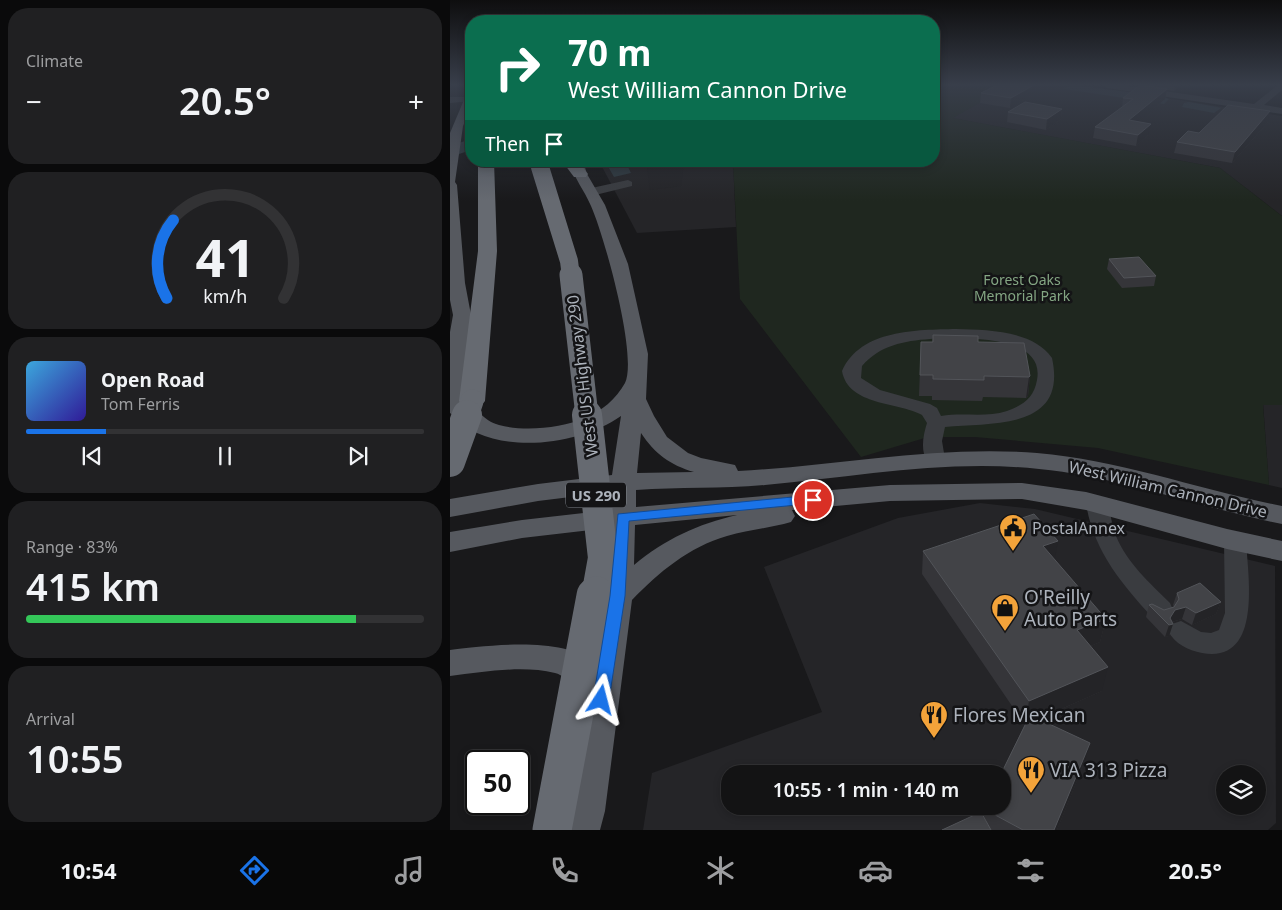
<!DOCTYPE html>
<meta charset="utf-8">
<style>
:root{--surface:#131314;--page:#202022;--text:#f1f3f6;--muted:#9d9ea0;--line:#323234;--accent:#1a73e8}
body{margin:0;font-family:"Noto Sans",sans-serif;background:var(--page);color:var(--text);height:100vh;display:flex;flex-direction:column;font-size:19px;white-space:nowrap}
*{box-sizing:border-box;margin:0}
p{font-size:16px;color:var(--muted)}
.icon{flex:none;width:28px;height:28px;fill:none;stroke:currentColor;stroke-width:2;stroke-linecap:round;stroke-linejoin:round}
.map{position:relative;flex:1;overflow:hidden}
.sheet{display:flex;flex-direction:column;gap:8px;padding:8px;background:#0a0a0b;width:450px}
.sheet>*{flex:none}
.hud{position:absolute;left:15px;top:15px;width:475px;height:152px;border-radius:20px;box-shadow:0 2px 8px #0003,0 0 0 1px var(--line);background:#0b6e4f;color:#fff;overflow:hidden}
.buttons{position:absolute;left:766px;top:765px;display:grid;gap:10px}
.buttons a{display:grid;place-items:center;width:50px;height:50px;border-radius:50%;background:var(--surface);box-shadow:0 2px 8px #0003,0 0 0 1px var(--line);font-size:25px}
.speed{position:absolute;left:15px;top:750px;display:flex;gap:10px;font-size:25px;font-weight:700;text-align:center}
.speed>*{display:grid;place-content:center;width:65px;height:65px;border-radius:50%;background:var(--surface);box-shadow:0 2px 8px #0003,0 0 0 1px var(--line);line-height:1}
.speed .limit{border:2px solid #111;border-radius:8px;background:#fff;color:#111}
.pin{position:absolute;display:grid;place-items:center;width:42px;height:42px;color:#fff;margin:-21px;border:2px solid #fff;border-radius:50%;box-shadow:0 1px 5px #0007}
.me{position:absolute;width:55px;margin:-28px;rotate:9deg;stroke-linejoin:round;filter:drop-shadow(0 0 4px #0008)}
.turn{display:flex;align-items:center;gap:18px;height:105px;padding:0 20px;font-size:22px}
.turn .icon{width:65px;height:65px;stroke-width:2.5}
.turn b{display:block;font-size:35px;line-height:42px}
.then{display:flex;align-items:center;height:48px;padding:0 20px;background:#0003;gap:10px;font-size:19px}
.big{font-size:38px;font-weight:600;line-height:1.1}
.sheet .tile{flex:1;display:flex;flex-direction:column;justify-content:center;gap:8px;min-width:0;padding:0 18px;border-radius:20px;background:var(--page)}
.sheet .dial{align-items:center;gap:0}
.dial svg{height:130px;overflow:visible;fill:none;stroke:var(--line);stroke-width:7;stroke-linecap:round;text-anchor:middle}
.dial text{fill:var(--text);stroke:none}
.song{display:flex;align-items:center;gap:15px}
.cover{width:60px;height:60px;border-radius:8px;background:linear-gradient(135deg,hsl(200 70% 55%),hsl(250 70% 35%))}
.played{height:5px;border-radius:2px;background:linear-gradient(90deg,var(--accent) 20%,var(--line) 20%)}
.keys{display:flex;justify-content:space-around;direction:ltr}
.heat{display:flex;justify-content:space-between;align-items:center;font-size:28px;direction:ltr}
.charge{height:8px;border-radius:4px;background:linear-gradient(90deg,#34c759 83%,var(--line) 0)}
.trip{position:absolute;left:271px;top:765px;width:290px;height:50px;border-radius:20px;background:var(--surface);box-shadow:0 2px 8px #0003,0 0 0 1px var(--line);font-weight:600;line-height:50px;text-align:center}
.menu{display:flex;height:80px;justify-content:space-around;align-items:center;background:#080808;color:var(--muted)}
.menu .icon{width:35px;height:35px}
.menu .active{color:var(--accent)}
.menu b{font-size:22px;color:var(--text)}
main{display:flex;flex:1;min-height:0}
.map>svg:first-child{display:block}
</style>
<main>
<section class="sheet">
<div class="tile"><p>Climate</p>
<div class="heat"><a>−</a><b class="big">20.5°</b><a>+</a></div>
</div>
<div class="tile dial"><svg viewBox="0 0 100 80">
<path d="M14 69A42 42 0 1 1 86 69"/>
<path d="M14 69A42 42 0 0 1 18 21" stroke="#1a73e8"/>
<text x="50" y="56" font-size="32" font-weight="700">41</text>
<text x="50" y="72" font-size="11">km/h</text>
</svg></div>
<div class="tile">
<div class="song"><i class="cover"></i><div><b>Open Road</b><p>Tom Ferris</p></div></div>
<div class="played"></div>
<div class="keys"><svg class="icon" aria-label="previous" viewBox="0 0 24 24"><path d="M18 5L8 12l10 7zM5 5v14"/></svg><svg class="icon" aria-label="pause" viewBox="0 0 24 24"><path d="M8 5v14M16 5v14"/></svg><svg class="icon" aria-label="next" viewBox="0 0 24 24"><path d="M6 5l10 7-10 7zM19 5v14"/></svg></div>
</div>
<div class="tile"><p>Range · 83%</p><b class="big">415 km</b><div class="charge"></div></div>
<div class="tile"><p>Arrival</p><b class="big">10:55</b></div>
</section>
<div class="map">
<svg width="832" height="830" viewBox="0 0 832 830">
<rect width="100%" height="100%" fill="#19191b"/>
<g fill="#252528" fill-rule="evenodd">
<path d="M561 85H631L832 116V216L770 168 502 118Z"/>
<path d="M149 161H283L286 227 187 233Z"/>
<path d="M832 347V488L819 485 809 348Z"/>
<path d="M530 503 585 509 825 566 826 823 818 830H193L202 773 372 712 314 567 448 518ZM280 774H552V806H280ZM775 774H808V806H775Z"/>
</g>
<path fill="#1f271f" d="M484 85H561L503 118 770 168 832 216V405H813L819 485 648 448 525 437H478L411 457 290 299 283 161H484Z"/>
<g fill="#2f3a40">
<path d="M622 85 711 96 719 99 714 104 614 89Z"/>
<path d="M739 102 767 107 771 108 764 113 732 107 734 103Z"/>
<path d="M158 161H179L178 167 181 173 164 177 156 163Z"/>
</g>
<g fill="none" stroke-linecap="round" stroke-linejoin="round">
<path fill="#2f3a40" fill-rule="evenodd" d="M21 139V150L0 157V146Z"/>
<g fill="#3a3c40" fill-rule="evenodd">
<path d="M653 85H672L804 104 828 85H832V90L814 105 832 108V114L657 88Z"/>
<path d="M0 97H21V101L0 103Z"/>
<path d="M178 180 182 182V186L141 196 135 192 137 189Z"/>
<path d="M506 329C537 330 583 330 602 358 618 431 541 422 495 427L492 441 495 459 492 463 485 465 478 463C470 451 473 436 477 423L472 415C449 402 398 406 392 371 411 329 467 330 506 329ZM480 339C509 338 596 333 587 380 584 398 573 405 557 411 535 418 513 412 491 416L487 408 480 404 430 390 411 378 412 366C430 345 454 341 480 339Z"/>
<path d="M647 497 655 499C661 510 661 524 666 536 677 563 700 583 720 603L723 610 720 617 711 620 702 617C671 583 644 551 636 504L639 499Z"/>
<path d="M785 533 793 535 796 541C798 576 813 664 752 653 738 650 725 644 718 631L722 624 731 621 751 632 761 633 769 630 775 613 774 541 777 535Z"/>
</g>
<path fill="#56595f" fill-rule="evenodd" d="M21 92V107L13 126 5 182 7 185 15 283 21 315 12 401C25 405 33 421 49 425 75 432 111 428 135 418 152 411 166 399 175 383 188 356 154 235 141 206 134 190 124 178 119 161H133L137 174 155 205 178 264 198 354 196 399 204 416 217 437 238 453 251 458 285 465 288 471C388 466 486 445 587 453 670 460 750 490 832 506V524C751 508 672 477 589 469 497 459 406 477 315 485 272 489 229 487 186 490V507L440 485 572 483 636 492 777 529 832 541V561L777 549 636 510 572 499 440 501 342 510 345 516 341 522C320 528 298 530 277 536 239 547 209 572 182 600L155 811 150 830H112L117 811 137 693C122 691 120 677 105 673 72 665 34 672 0 676V650C32 646 120 635 142 664L153 596 158 528 72 538 0 552V532L72 520 160 510 161 492 88 501 0 517V499L88 484 162 475 171 416C134 442 69 452 27 433 16 428 9 419 0 413V332L3 315 0 300V133L16 95ZM191 433C205 454 220 465 244 472L187 473ZM287 515C248 524 215 539 184 565L185 525Z"/>
<g fill="#666a71" fill-rule="evenodd">
<path d="M28 161H44L47 251 35 401 31 406 22 409 13 406 9 401 28 251Z"/>
<path d="M112 161H128L138 174 136 177H124Z"/>
</g>
<path stroke="#666a71" stroke-width="14" d="M88 161 90 169"/>
<path stroke="#666a71" stroke-width="18" d="M90 167 119 261 121 277"/>
<g stroke="#666a71" stroke-width="23">
<path d="M121 275 137 416"/>
<path d="M17 416 22 401"/>
</g>
<g stroke="#666a71" stroke-width="30">
<path d="M137 415 153 558 146 597"/>
<path d="M0 462 17 415"/>
</g>
<path stroke="#666a71" stroke-width="39" d="M102 830 146 596"/>
</g>
<g fill="#353539">
<path d="M547 85H586L585 93 560 108 530 103 531 93Z"/>
<path d="M698 85H730L724 91 717 90 715 99 687 122 698 135 686 146 643 138 645 127 672 107 673 98 697 86Z"/>
<path d="M740 85H762L760 87Z"/>
<path d="M612 109 611 119 596 130 557 122 558 112Z"/>
<path d="M818 122 782 163 724 153 727 142 749 133Z"/>
<path d="M659 259 706 276 704 286 672 288 657 269Z"/>
<path d="M483 335 528 342 580 376 578 396 576 398 533 397 532 401 482 400V396H469L471 342H482Z"/>
<path d="M473 551 605 560 656 619 650 642 641 646 652 691 589 719 635 761 607 830H492L533 816 534 809 575 724V725L472 574Z"/>
<path d="M727 593 771 602 766 614 742 625 732 619 722 622 723 624 719 636 715 637 696 617 699 605 714 610 724 607 723 605Z"/>
</g>
<g fill="#242427">
<path d="M584 85H586L585 93 560 108 561 98Z"/>
<path d="M725 85H730L724 91Z"/>
<path d="M717 89 715 99 677 131 679 120Z"/>
<path d="M612 109 611 119 596 130 597 119Z"/>
<path d="M820 111 818 122 782 163 785 152Z"/>
<path d="M701 124 698 135 686 146 688 135Z"/>
<path d="M229 161H234L231 186 200 190 197 167Z"/>
<path d="M580 376 578 396 576 398 579 377Z"/>
<path d="M608 541 604 564 593 546Z"/>
<path d="M771 602 766 614 742 625 746 613Z"/>
<path d="M736 607 732 619 721 622 723 624 719 636 715 637 719 625 720 618 725 610Z"/>
<path d="M656 619 650 642 622 654 627 630Z"/>
<path d="M658 667 652 691 575 725 579 701Z"/>
<path d="M640 743 635 761 607 830H604Z"/>
</g>
<g fill="#424347" stroke="#525459">
<path d="M547 85H584L561 98 531 93Z"/>
<path d="M690 85 717 89 679 120 701 124 688 135 645 127 683 99 673 98Z"/>
<path d="M575 102 612 109 597 119 558 112Z"/>
<path d="M778 105 820 111 785 152 727 142 738 131 749 133Z"/>
<path d="M198 161H229L228 164 197 167Z"/>
<path d="M689 257 706 276 674 278 659 259Z"/>
<path d="M483 335 528 336V342L574 343 580 376 579 377 534 376V380L483 379V375H470L471 342H483Z"/>
<path d="M584 514 608 541 593 546 656 619 627 630 658 667 579 701 473 551Z"/>
<path d="M750 583 771 602 746 613 736 607 725 610 720 618 723 624 719 625 699 605 702 604 714 610 724 607 729 599 727 593Z"/>
<path d="M580 715 640 743 604 830H573L534 809 535 806H552V774H551Z"/>
<path d="M531 812 541 830H492Z"/>
</g>
<linearGradient id="sky" x2="0" y2="1"><stop stop-color="#0e0e0f"/><stop offset="0.42" stop-color="#383e4a"/><stop offset="1" stop-color="#383e4a" stop-opacity="0"/></linearGradient>
<rect width="832" height="201" fill="url(#sky)"/>
<path fill="#1a73e8" stroke="#114b97" d="M363 495 368 497 369 500 368 503 179 521 175 596 159 700 157 705 151 707 145 705 143 700 160 596 168 514Z"/>
<defs>
<symbol id="civic-pin" viewBox="-11 -11 22 30"><path d="M0 17L-7.5 6A9.5 9.5 0 1 1 7.5 6Z" fill="#f3a33a" stroke="#141416"/><path d="M-.6-6.5H3V-4.5H.6V-3L4-1V1h2V6H-6V1h2V-1L-.6-3ZM-1.2 2.5V6h2.4V2.5Z" fill="#111"/></symbol>
<symbol id="shop-pin" viewBox="-11 -11 22 30"><path d="M0 17L-7.5 6A9.5 9.5 0 1 1 7.5 6Z" fill="#f3a33a" stroke="#141416"/><path d="M-5-2.5h2.3a2.7 3.5 0 0 1 5.4 0H5L5.5 6h-11ZM-1.5-2.5h3a1.5 2.3 0 0 0-3 0Z" fill="#111"/></symbol>
<symbol id="restaurant-pin" viewBox="-11 -11 22 30"><path d="M0 17L-7.5 6A9.5 9.5 0 1 1 7.5 6Z" fill="#f3a33a" stroke="#141416"/><path d="M-5-6h1v4h1v-4h1v4h1v-4h1v5L-1.5 .5V6h-2V.5L-5-1ZM5-6V6H3V1.5H1.5Q1.5-4 5-6Z" fill="#111"/></symbol>
</defs>
<g fill-rule="evenodd">
<use href="#civic-pin" x="547" y="512" width="32" height="43"/>
<use href="#shop-pin" x="539" y="592" width="32" height="43"/>
<use href="#restaurant-pin" x="468" y="699" width="32" height="43"/>
<use href="#restaurant-pin" x="565" y="754" width="32" height="43"/>
</g>
<g text-anchor="middle" dominant-baseline="central" stroke-width="5" stroke-linejoin="round" paint-order="stroke">
<g font-size="14" fill="#84a683" stroke="#141416">
<text x="572" y="279">Forest Oaks<tspan x="572" dy="16">Memorial Park</tspan></text>
</g>
<rect fill="#141416" stroke="#7e838a" stroke-width="1" x="116" y="482.5" width="60" height="25" rx="4"/>
<g font-size="15" font-weight="bold" fill="#acb2bb">
<text x="146" y="495">US 290</text>
</g>
<g font-size="16" fill="#acb2bb" stroke="#141416">
<text transform="translate(132 376) rotate(-97)">West US Highway 290</text>
<text transform="translate(718 489) rotate(13)">West William Cannon Drive</text>
</g>
<g font-size="16" fill="#acb2bb" stroke="#141416" text-anchor="start">
<text x="582" y="528">PostalAnnex</text>
</g>
<g font-size="19" fill="#acb2bb" stroke="#141416" text-anchor="start">
<text x="574" y="597">O'Reilly<tspan x="574" dy="22">Auto Parts</tspan></text>
<text x="503" y="715">Flores Mexican</text>
<text x="600" y="770">VIA 313 Pizza</text>
</g>
</g>
</svg>
<div class="buttons">
<a><svg class="icon" aria-label="layers" viewBox="0 0 24 24"><path d="M12 4l9 5-9 5-9-5zM3 14l9 5 9-5"/></svg></a>
</div>
<div class="speed"><div class="limit">50</div></div>
<div class="pin" style="left:363px;top:500px;background:#d93025"><svg class="icon" aria-label="arrive" viewBox="0 0 24 24"><path d="M6 21V4h12l-3 4 3 4H6"/></svg></div>
<svg class="me" style="left:151px;top:700px" viewBox="-20 -20 40 40"><path d="M0-17L14 15 0 8-14 15z" fill="#1a73e8" stroke="#fff" stroke-width="4"/></svg>
<div class="trip">10:55 · 1 min · 140 m</div>
<div class="hud">
<div class="turn"><svg class="icon" aria-label="right" viewBox="0 0 24 24"><path d="M7 20v-9h11M14 6l5 5-5 5"/></svg><div><b>70 m</b>West William Cannon Drive</div></div>
<div class="then">Then<svg class="icon" aria-label="arrive" viewBox="0 0 24 24"><path d="M6 21V4h12l-3 4 3 4H6"/></svg></div>
</div>
</div>
</main>
<nav class="menu">
<b>10:54</b>
<svg class="icon active" aria-label="directions" viewBox="0 0 24 24"><path d="M12 3l9 9-9 9-9-9zM9 14v-3h6M13 9l2 2-2 2"/></svg>
<svg class="icon" aria-label="music" viewBox="0 0 24 24"><path d="M9 18V5l10-2v13"/><circle cx="6" cy="18" r="3"/><circle cx="16" cy="16" r="3"/></svg>
<svg class="icon" aria-label="phone" viewBox="0 0 24 24"><path d="M5 4h4l2 5-3 2q2 4 5 5l2-3 5 2v4C11 20 4 13 5 4z"/></svg>
<svg class="icon" aria-label="climate" viewBox="0 0 24 24"><path d="M12 3v18M4 7l16 10M4 17L20 7"/></svg>
<svg class="icon" aria-label="car" viewBox="0 0 24 24"><path d="M5 17H2v-5l4-1 3-4h7l3 4 3 1v5h-3M9 17h6M6 11h13"/><circle cx="7" cy="17" r="2"/><circle cx="17" cy="17" r="2"/></svg>
<svg class="icon" aria-label="filters" viewBox="0 0 24 24"><path d="M4 7h16M4 17h16"/><circle cx="9" cy="7" r="2"/><circle cx="15" cy="17" r="2"/></svg>
<b>20.5°</b>
</nav>
